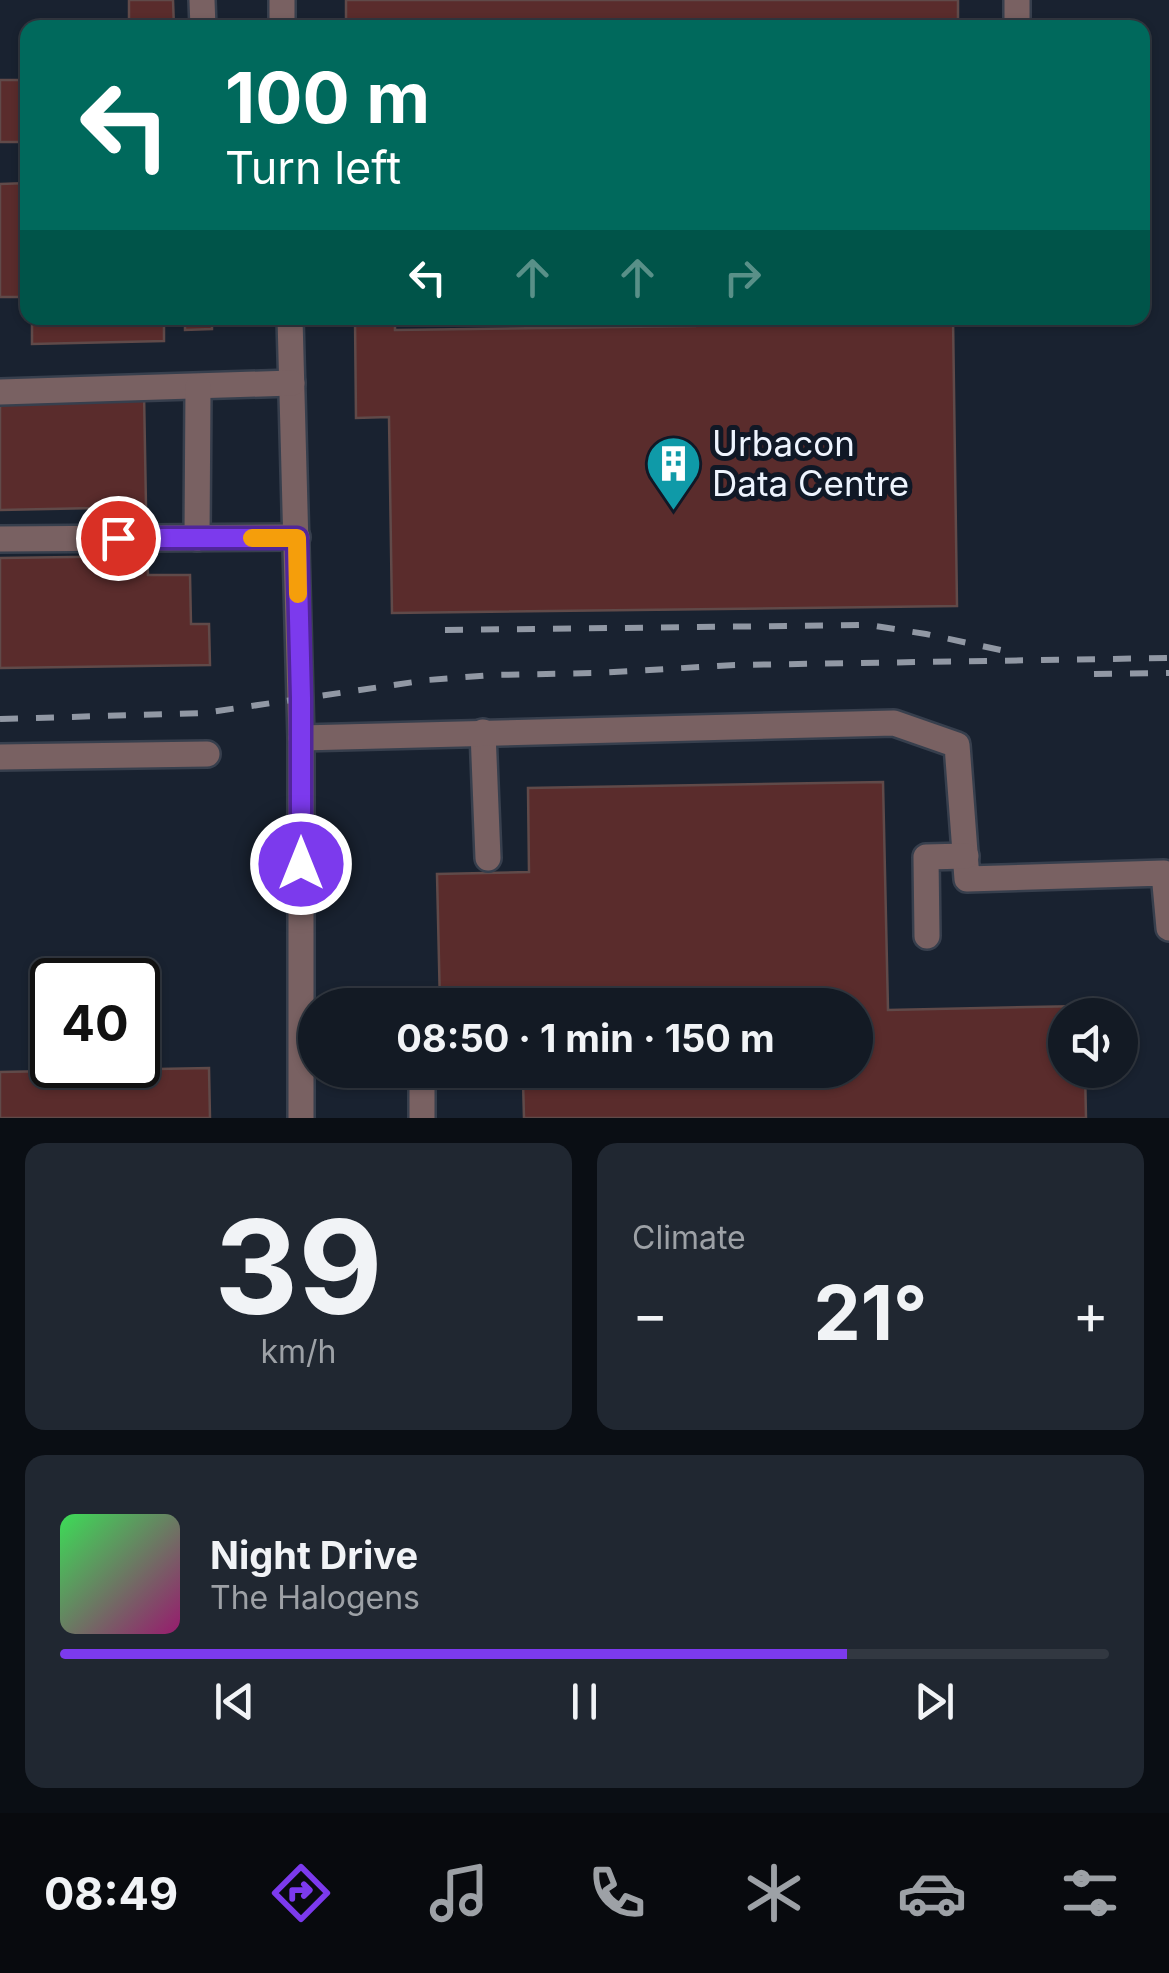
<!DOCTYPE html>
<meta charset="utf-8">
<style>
:root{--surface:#131a24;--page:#202731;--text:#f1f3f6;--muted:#9da1a6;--line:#323841;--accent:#7c3aed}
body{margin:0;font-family:Inter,sans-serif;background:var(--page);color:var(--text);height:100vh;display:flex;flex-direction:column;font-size:38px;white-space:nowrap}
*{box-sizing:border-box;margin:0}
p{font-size:32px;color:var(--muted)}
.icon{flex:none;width:55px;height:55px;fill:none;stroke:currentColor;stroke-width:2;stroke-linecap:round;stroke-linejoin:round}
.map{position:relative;height:1118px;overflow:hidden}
.side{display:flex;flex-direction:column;gap:25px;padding:25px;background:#0a0e14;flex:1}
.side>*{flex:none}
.banner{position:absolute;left:20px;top:20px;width:1130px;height:305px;border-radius:20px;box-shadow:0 2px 8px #0004,0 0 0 2px var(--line);background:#00695c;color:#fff;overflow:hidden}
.controls{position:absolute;left:1048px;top:998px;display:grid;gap:20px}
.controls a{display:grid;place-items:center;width:90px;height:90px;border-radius:50%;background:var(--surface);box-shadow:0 2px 8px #0004,0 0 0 2px var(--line);font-size:50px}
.speed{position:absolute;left:30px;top:958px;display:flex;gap:20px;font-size:50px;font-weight:700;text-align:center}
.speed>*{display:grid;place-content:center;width:130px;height:130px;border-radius:50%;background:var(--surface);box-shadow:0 2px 8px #0004,0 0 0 2px var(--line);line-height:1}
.speed .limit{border:5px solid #111;border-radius:15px;background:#fff;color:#111}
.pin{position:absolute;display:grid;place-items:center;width:85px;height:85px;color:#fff;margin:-42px;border:5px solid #fff;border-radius:50%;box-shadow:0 2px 10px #0007}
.me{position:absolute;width:110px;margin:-55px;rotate:0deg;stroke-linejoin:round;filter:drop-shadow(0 0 8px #0008)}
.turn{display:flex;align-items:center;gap:35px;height:210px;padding:0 40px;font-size:45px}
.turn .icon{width:130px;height:130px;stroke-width:2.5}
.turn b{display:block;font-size:70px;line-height:85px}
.lanes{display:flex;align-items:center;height:95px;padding:0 40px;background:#0003;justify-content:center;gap:50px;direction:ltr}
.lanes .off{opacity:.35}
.big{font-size:75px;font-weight:700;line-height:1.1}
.side .tile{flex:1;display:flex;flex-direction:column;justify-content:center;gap:15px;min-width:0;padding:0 35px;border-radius:20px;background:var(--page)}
.side .dial{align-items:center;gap:0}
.dial b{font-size:130px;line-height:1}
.song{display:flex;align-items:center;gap:30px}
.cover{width:120px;height:120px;border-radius:15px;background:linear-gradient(135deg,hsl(130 70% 55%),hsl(320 70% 35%))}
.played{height:10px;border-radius:5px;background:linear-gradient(90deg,var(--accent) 75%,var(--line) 75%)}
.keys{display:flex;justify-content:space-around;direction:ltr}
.heat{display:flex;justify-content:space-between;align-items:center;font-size:55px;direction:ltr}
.side .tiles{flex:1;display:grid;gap:25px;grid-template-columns:1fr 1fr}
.tile:last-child{grid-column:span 2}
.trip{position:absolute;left:298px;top:988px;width:575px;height:100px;border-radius:50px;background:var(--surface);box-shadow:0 2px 8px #0004,0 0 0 2px var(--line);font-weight:700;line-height:100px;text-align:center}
.dock{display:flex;height:160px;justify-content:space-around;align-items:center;background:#080a0e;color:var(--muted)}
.dock .icon{width:70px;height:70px}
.dock .on{color:var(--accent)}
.dock b{font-size:45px;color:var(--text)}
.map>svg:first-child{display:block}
</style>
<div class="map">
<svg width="1169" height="1118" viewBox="0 0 1169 1118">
<rect width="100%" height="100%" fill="#192230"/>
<g fill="#5a2c2c" stroke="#604a49" stroke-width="2.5">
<path d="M129 0H173L174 28H129Z"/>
<rect x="346" y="0" width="612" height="28"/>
<rect x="0" y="80" width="28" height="62"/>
<path d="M28 183V297H0V184Z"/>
<path d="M32 318H212V329L185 330V320H164V341L32 344Z"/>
<path d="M355 318H395V330L694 326 691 320 953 318 957 606 392 613 389 417 356 418Z"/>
<path d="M144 392 146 507 0 510V395Z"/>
<path d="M147 556 148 575H190L191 624H209L210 665 0 668V558Z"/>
<path d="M883 782 888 1010 1083 1006 1084 1015H1065V1070H1085L1086 1118H524L523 1080 442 1082V1070H855V1005H440L437 874 529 872 528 788Z"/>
<path d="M209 1068 210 1118H0V1072Z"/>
</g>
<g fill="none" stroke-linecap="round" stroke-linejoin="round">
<defs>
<g id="minor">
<path d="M202 0 203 28"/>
<path d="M282 0V28"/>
<path d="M1017 0V28"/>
<path d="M290 318 301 738V1118"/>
<path d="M0 392 292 383"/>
<path d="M197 538 198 387"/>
<path d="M0 539 297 537"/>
<path d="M483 732 488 858"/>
<path d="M301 738 894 723 957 745 967 879 1164 873 1169 928"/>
<path d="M0 757 207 754"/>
<path d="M927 936 926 857 966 856"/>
<path d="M422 1085V1118"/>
</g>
</defs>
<use href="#minor" stroke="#373f4d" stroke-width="30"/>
<use href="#minor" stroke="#796162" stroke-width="25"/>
<g stroke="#9198a4" stroke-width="6" stroke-dasharray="18 18" stroke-linecap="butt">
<path d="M445 630 869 625 926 634 1005 651"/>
<path d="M1094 674 1169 673"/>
<path d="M0 719 204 713 428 680 492 675 597 673 735 665 1169 658"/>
</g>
</g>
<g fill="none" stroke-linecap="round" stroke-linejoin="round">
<defs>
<path id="route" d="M118 538H297L301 698V864"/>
</defs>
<use href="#route" stroke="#51269a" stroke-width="25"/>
<use href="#route" stroke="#7c3aed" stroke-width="18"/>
<path stroke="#f59e0b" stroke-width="18" d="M252 538H297L298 594"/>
</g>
<defs>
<symbol id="building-pin" viewBox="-11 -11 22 30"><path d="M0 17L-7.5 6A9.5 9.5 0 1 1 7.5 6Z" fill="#0f9aa8" stroke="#101826"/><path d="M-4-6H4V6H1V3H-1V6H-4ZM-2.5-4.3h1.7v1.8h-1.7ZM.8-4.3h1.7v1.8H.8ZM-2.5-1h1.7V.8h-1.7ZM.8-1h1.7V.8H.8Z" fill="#fff"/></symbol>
</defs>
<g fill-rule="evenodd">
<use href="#building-pin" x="642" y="432" width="63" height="86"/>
</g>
<g text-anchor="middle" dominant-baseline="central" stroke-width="10" stroke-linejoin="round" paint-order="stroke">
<g font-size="35" fill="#eef4fe" stroke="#101826" text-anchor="start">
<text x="712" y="443">Urbacon<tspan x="712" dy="40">Data Centre</tspan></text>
</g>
</g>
</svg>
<div class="controls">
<a><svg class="icon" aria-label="sound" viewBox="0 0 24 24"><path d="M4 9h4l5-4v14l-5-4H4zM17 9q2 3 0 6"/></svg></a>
</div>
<div class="speed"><div class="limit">40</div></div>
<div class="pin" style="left:118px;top:538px;background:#d93025"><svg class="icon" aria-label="arrive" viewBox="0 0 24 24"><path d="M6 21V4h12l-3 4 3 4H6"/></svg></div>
<svg class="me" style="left:301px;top:864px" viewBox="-20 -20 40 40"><circle r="17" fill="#7c3aed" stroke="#fff" stroke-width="3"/><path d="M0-11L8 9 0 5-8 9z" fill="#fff"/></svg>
<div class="trip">08:50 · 1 min · 150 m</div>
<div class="banner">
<div class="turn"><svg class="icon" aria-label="left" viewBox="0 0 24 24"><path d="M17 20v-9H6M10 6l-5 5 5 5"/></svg><div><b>100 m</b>Turn left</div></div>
<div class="lanes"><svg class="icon" aria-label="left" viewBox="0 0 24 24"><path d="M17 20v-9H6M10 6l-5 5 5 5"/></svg><svg class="icon off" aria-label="ahead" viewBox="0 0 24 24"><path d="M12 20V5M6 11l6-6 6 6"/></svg><svg class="icon off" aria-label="ahead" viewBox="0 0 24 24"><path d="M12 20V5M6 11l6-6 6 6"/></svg><svg class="icon off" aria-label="right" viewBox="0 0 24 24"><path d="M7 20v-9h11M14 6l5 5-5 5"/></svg></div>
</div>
</div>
<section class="side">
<div class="tiles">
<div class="tile dial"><b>39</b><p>km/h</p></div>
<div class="tile"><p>Climate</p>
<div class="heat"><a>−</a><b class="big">21°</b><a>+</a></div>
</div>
<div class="tile">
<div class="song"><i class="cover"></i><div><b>Night Drive</b><p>The Halogens</p></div></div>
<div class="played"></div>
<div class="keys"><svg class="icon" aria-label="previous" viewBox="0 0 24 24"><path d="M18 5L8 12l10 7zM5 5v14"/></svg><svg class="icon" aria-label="pause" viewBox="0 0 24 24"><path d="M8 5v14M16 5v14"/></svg><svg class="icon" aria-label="next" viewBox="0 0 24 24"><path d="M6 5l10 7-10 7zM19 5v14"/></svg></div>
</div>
</div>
</section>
<nav class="dock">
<b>08:49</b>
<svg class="icon on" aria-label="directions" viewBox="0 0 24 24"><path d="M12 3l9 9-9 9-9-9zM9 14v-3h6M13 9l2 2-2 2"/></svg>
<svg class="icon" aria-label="music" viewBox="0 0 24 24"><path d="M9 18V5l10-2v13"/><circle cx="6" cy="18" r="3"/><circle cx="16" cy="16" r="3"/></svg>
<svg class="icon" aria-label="phone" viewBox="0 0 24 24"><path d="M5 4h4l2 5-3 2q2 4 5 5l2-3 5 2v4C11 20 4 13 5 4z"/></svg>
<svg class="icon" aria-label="climate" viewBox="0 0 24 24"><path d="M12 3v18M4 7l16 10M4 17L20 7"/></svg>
<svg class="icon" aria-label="car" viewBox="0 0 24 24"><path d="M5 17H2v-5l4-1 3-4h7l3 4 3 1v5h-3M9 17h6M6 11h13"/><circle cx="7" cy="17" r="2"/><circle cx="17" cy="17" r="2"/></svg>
<svg class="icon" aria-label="filters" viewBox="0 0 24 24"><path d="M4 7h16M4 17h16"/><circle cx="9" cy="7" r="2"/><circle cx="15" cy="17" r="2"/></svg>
</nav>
